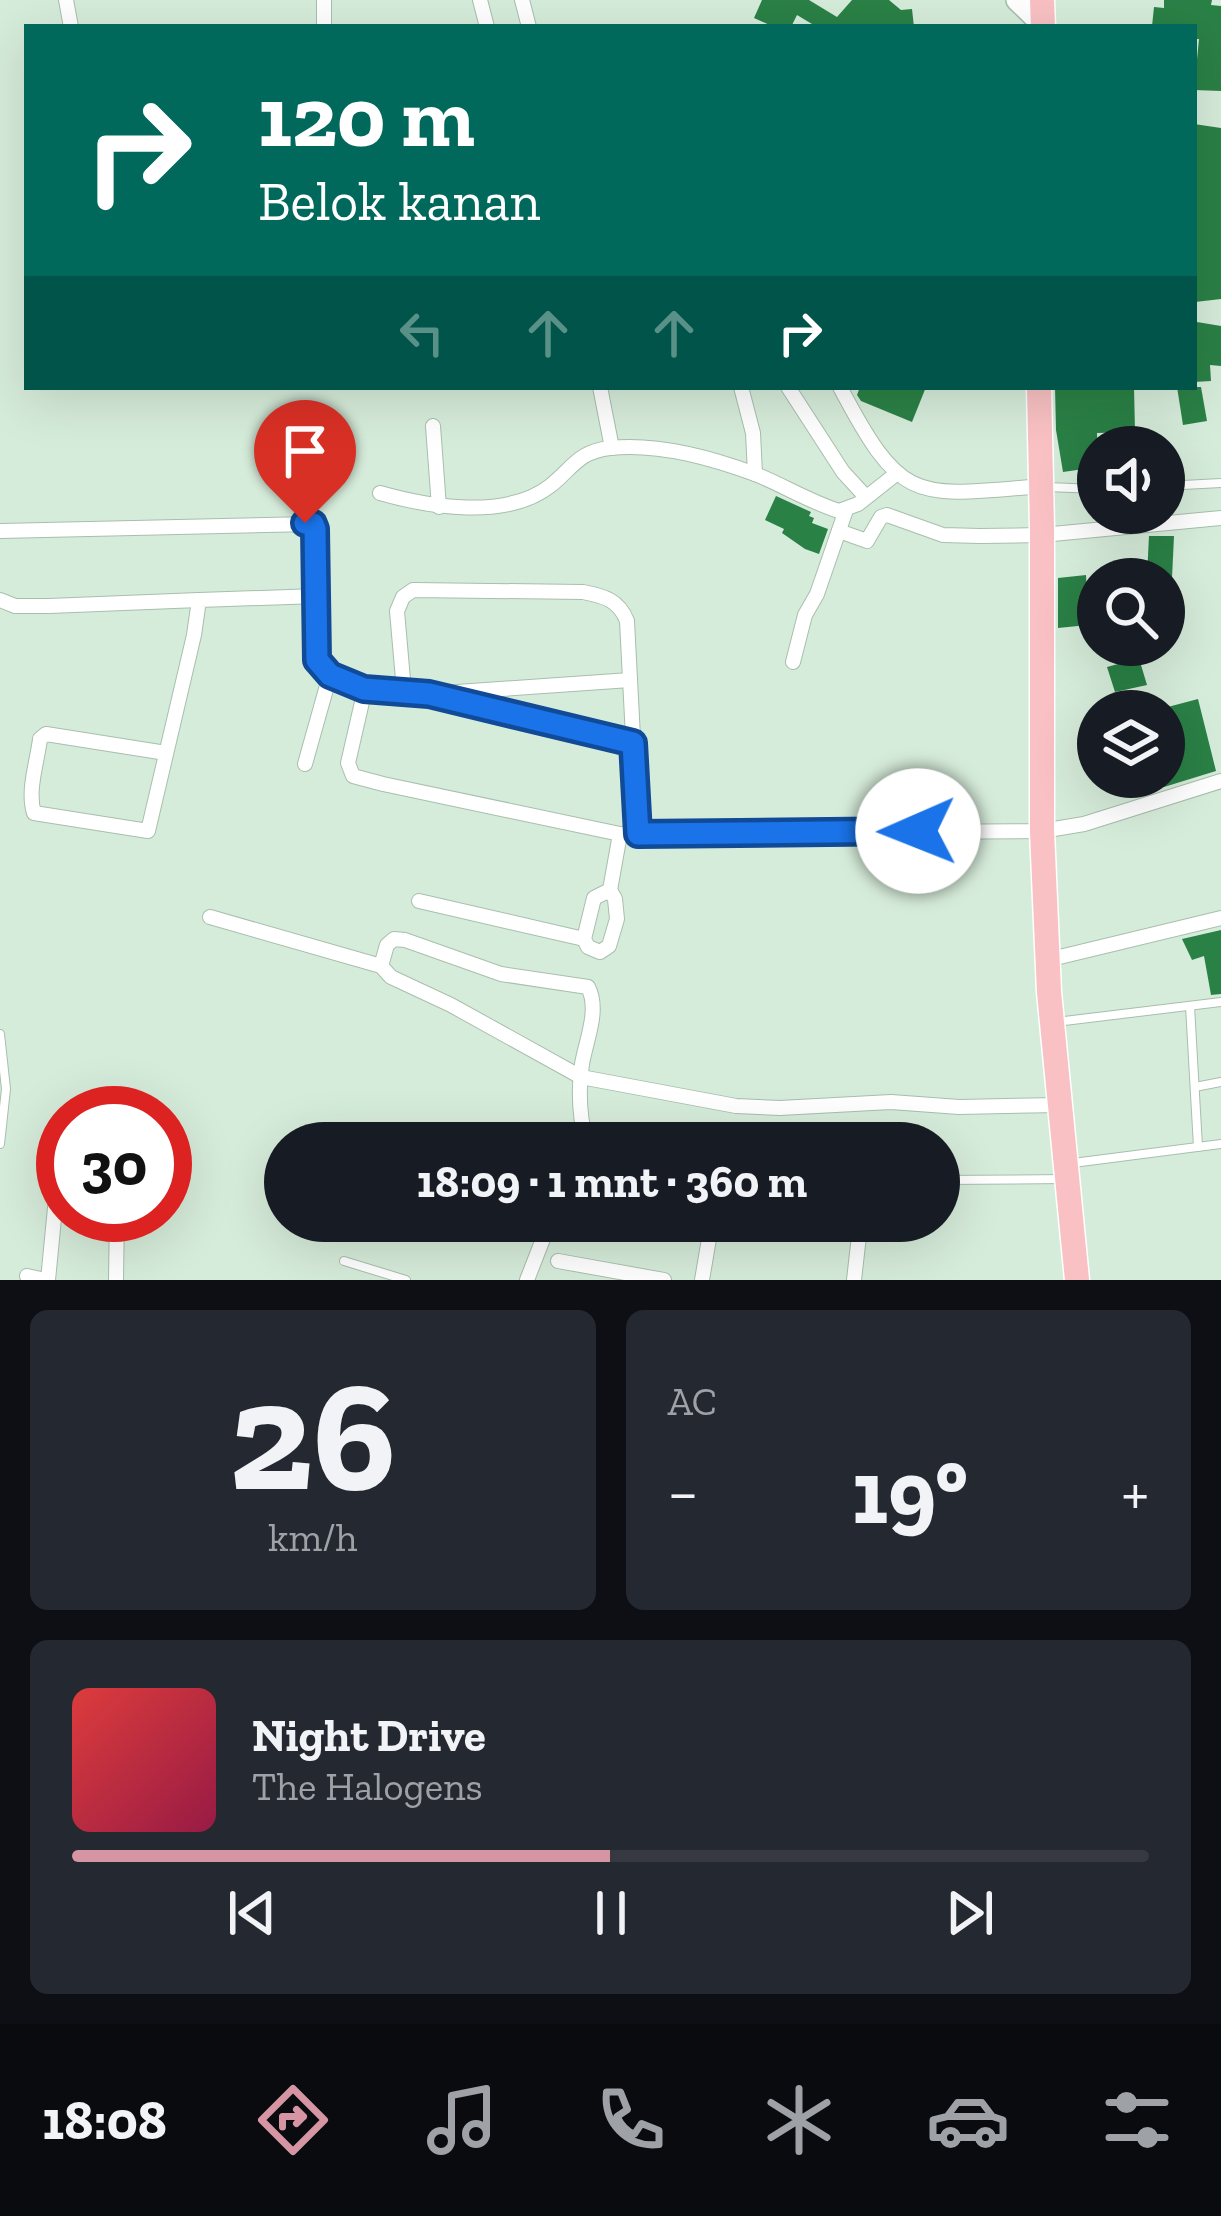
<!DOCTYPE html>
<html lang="id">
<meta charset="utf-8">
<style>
:root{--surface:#171b24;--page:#242831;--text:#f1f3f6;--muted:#9ea1a6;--line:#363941;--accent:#d695a3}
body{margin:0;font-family:"Zilla Slab",serif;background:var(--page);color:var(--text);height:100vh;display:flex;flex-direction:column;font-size:45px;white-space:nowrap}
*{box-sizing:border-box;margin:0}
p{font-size:39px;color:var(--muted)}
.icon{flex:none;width:66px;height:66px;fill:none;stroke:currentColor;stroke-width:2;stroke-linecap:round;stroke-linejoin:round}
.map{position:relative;height:1280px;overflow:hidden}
.drawer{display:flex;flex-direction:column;gap:30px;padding:30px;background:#0d0f14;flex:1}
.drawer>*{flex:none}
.guide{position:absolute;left:24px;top:24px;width:1173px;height:366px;border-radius:0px;box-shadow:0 12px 48px #0002;background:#00695c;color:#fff;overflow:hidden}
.fabs{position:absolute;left:1077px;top:426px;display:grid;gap:24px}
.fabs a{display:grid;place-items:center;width:108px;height:108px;border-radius:50%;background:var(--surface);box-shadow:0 12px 48px #0002;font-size:60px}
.speed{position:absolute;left:36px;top:1086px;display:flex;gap:24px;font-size:60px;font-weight:700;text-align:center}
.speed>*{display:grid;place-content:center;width:156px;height:156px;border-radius:50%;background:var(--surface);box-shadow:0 12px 48px #0002;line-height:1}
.speed .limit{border:18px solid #d22;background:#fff;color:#111}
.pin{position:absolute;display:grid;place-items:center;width:102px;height:102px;color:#fff;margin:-123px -51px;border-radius:50% 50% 50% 0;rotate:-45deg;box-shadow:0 0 12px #0007}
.pin .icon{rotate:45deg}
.me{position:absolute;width:132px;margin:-66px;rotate:269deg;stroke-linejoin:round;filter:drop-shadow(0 0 9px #0008)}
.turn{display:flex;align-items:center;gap:42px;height:252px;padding:0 36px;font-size:54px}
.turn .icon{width:156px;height:156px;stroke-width:2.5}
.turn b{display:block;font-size:84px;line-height:102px}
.lanes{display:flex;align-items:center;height:114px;padding:0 36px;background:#0003;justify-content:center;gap:60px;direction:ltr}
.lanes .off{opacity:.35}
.big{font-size:90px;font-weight:800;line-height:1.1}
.drawer .tile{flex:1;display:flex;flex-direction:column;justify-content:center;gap:18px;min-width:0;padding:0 42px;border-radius:18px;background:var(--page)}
.drawer .dial{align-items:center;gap:0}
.dial b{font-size:156px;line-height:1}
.song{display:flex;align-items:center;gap:36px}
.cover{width:144px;height:144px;border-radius:18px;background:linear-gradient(135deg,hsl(0 70% 55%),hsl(340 70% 35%))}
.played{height:12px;border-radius:6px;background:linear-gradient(90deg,var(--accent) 50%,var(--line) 50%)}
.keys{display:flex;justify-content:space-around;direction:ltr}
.heat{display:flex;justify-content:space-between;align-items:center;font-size:66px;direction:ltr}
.drawer .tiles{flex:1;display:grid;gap:30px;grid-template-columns:1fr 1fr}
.tile:last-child{grid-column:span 2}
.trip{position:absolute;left:264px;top:1122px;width:696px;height:120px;border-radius:60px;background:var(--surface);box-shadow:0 12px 48px #0002;font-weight:800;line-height:120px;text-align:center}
.tabs{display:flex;height:192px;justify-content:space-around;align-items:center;background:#090b0e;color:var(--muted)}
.tabs .icon{width:84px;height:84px}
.tabs .current{color:var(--accent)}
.tabs b{font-size:54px;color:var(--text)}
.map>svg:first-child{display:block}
</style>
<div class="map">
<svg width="1221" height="1280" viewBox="0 0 1221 1280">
<rect width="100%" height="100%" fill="#d6ecda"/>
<g fill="#2a8146">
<path d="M762 0H809L837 17 852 0H889L901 10 912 9 914 27H817L797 15 791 27H774L754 18Z"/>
<path d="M1164 0H1212L1211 5 1221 6V91L1194 90 1199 39H1196L1197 27 1152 26 1154 7 1164 8Z"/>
<path d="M1194 124 1221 128V299L1195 302Z"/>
<path d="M1197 322 1221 326V366L1210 365 1211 381 1194 382V323Z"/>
<path d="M860 387H926L912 422 861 401 857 395Z"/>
<path d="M1055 387H1134L1135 432 1097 433 1098 467 1063 472 1056 430Z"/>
<path d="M1177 387H1201L1207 421 1183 425Z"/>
<path d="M776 496 811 512 809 516 814 518 812 523 828 529 819 554 805 549 782 533 784 529 765 520Z"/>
<path d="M1149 536H1174L1172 578 1147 576Z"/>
<path d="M1086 575 1088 611 1098 610V624L1058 628V578Z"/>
<path d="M1118 645H1135L1147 685 1115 692 1107 667 1118 664Z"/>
<path d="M1198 699 1216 771 1164 787V708Z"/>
<path d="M1221 930V994L1211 995 1204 956 1192 960 1182 939Z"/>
</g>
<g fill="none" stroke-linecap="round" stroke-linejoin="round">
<defs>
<g id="service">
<path d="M1164 486 1221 483"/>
<path d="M1046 487 1098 489"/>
<path d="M1190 1006 1198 1147"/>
<path d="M1056 1022 1221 1002"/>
<path d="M0 1034 6 1089 0 1144"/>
<path d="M1195 1087 1221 1082"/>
<path d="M1073 1163 1221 1144"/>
<path d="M939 1180 1066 1179"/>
<path d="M344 1261 406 1280"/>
</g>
<g id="minor">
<path d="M66 0 71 27"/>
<path d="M480 0 487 27"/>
<path d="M522 0 529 27"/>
<path d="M324 27V0"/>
<path d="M600 387 612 448"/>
<path d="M741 387 753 433 755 474"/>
<path d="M788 387 843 472 866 497"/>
<path d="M840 387C902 505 915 497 1041 486"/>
<path d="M433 426 439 507"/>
<path d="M380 493C429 507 506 520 550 486 573 468 577 452 610 448 656 443 712 458 755 474 783 485 810 502 839 511L858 504 896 474"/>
<path d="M0 531 311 524 315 529 317 596"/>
<path d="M839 531 867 541 881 517 887 515 943 535 980 536 1042 535 1221 518"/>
<path d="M0 600 15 606H49L199 600"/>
<path d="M793 662 805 615 817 594 846 510"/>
<path d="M365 689 429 694 630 680"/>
<path d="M404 691 397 611 403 597 413 590 583 592C604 596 619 600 627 621L638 834"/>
<path d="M446 698 633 743"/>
<path d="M166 753 46 734 40 739C37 763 27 791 34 813L148 831 194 635 199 600 317 596V660C328 677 346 682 365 689L348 763 353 776 383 784 620 834 1042 831 1084 824 1221 781"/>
<path d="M305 764 330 675"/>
<path d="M610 890 594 898 584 939 588 947 600 952 609 946 617 919 615 899 610 890 620 834"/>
<path d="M419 901 584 939"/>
<path d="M210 917 381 966 391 977 451 1005 581 1077 736 1106 780 1108 891 1102 959 1107 1060 1105"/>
<path d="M1047 960 1221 918"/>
<path d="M381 966 387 945 394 939 405 940 501 974 588 987C600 1010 586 1040 582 1064 578 1090 580 1118 586 1143"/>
<path d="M165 1209 166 1210"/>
<path d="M605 1221H607"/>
<path d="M558 1261 664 1280"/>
<path d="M27 1276 45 1280"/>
<path d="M48 1280 62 1136"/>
<path d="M116 1280 117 1215"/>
<path d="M527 1280 550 1221"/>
<path d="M702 1280 712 1221"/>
<path d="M854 1280 859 1236 858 1221"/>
</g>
<path id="secondary" d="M1017 0 1043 25"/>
<g id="primary">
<path d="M1042 0 1043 27"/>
<path d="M1039 387 1042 528V831L1049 992 1077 1280"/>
</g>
</defs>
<use href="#service" stroke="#a9bead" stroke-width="10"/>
<use href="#minor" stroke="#a9bead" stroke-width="16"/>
<use href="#secondary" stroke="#a9bead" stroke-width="24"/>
<use href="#primary" stroke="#fff" stroke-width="27"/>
<use href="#service" stroke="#fff" stroke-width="8"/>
<use href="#minor" stroke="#fff" stroke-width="14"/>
<use href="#secondary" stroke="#fff" stroke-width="21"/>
<use href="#primary" stroke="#f9c1c3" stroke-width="24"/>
</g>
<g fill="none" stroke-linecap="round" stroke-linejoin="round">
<defs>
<path id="route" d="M305 523 313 524 315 529 317 660 330 675 364 689 429 694 633 743 638 834 918 831"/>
</defs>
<use href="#route" stroke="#114b97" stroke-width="30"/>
<use href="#route" stroke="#1a73e8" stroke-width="21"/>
</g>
</svg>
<div class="fabs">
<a><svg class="icon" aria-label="sound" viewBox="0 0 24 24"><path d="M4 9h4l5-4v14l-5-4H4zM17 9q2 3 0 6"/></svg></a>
<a><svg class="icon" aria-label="search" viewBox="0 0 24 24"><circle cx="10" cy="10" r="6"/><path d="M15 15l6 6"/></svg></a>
<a><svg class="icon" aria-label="layers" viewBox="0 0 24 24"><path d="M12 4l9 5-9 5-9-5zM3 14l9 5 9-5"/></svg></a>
</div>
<div class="speed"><div class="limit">30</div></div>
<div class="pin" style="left:305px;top:523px;background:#d93025"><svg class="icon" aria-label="arrive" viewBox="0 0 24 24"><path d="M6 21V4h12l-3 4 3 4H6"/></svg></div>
<svg class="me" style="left:918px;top:831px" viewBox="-20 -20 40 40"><circle r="19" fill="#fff"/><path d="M0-13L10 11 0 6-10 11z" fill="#1a73e8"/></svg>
<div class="trip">18:09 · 1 mnt · 360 m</div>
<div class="guide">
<div class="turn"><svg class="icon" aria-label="right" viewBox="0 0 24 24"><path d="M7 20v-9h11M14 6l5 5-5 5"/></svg><div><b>120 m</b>Belok kanan</div></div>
<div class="lanes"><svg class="icon off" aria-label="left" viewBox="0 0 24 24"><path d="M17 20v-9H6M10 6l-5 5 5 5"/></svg><svg class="icon off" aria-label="ahead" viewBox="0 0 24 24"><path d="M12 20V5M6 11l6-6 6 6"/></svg><svg class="icon off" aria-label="ahead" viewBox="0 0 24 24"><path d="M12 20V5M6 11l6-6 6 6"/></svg><svg class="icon" aria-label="right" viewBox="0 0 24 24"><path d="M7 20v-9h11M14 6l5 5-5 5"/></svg></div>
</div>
</div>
<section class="drawer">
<div class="tiles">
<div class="tile dial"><b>26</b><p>km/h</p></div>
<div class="tile"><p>AC</p>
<div class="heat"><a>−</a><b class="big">19°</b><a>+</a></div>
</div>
<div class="tile">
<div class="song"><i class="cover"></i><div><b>Night Drive</b><p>The Halogens</p></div></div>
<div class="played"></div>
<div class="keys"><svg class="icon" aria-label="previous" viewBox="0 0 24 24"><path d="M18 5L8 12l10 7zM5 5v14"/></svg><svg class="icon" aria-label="pause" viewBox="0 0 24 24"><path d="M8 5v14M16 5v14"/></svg><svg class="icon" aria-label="next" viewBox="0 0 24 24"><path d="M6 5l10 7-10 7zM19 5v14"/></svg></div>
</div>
</div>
</section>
<nav class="tabs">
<b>18:08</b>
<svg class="icon current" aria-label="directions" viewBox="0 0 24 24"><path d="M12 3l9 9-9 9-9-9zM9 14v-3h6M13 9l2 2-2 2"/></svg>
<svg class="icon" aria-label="music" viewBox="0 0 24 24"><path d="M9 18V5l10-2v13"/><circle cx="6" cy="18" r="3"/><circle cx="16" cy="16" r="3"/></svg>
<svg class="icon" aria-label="phone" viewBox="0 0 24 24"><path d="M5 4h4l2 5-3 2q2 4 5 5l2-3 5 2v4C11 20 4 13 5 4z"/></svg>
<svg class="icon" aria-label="climate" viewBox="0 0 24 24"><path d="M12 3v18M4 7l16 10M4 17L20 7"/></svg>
<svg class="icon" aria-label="car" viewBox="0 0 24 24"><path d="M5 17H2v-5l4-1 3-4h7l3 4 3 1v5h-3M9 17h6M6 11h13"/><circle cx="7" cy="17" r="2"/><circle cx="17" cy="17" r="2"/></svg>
<svg class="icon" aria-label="filters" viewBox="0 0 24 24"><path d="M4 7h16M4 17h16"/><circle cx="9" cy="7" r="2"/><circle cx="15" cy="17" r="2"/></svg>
</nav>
